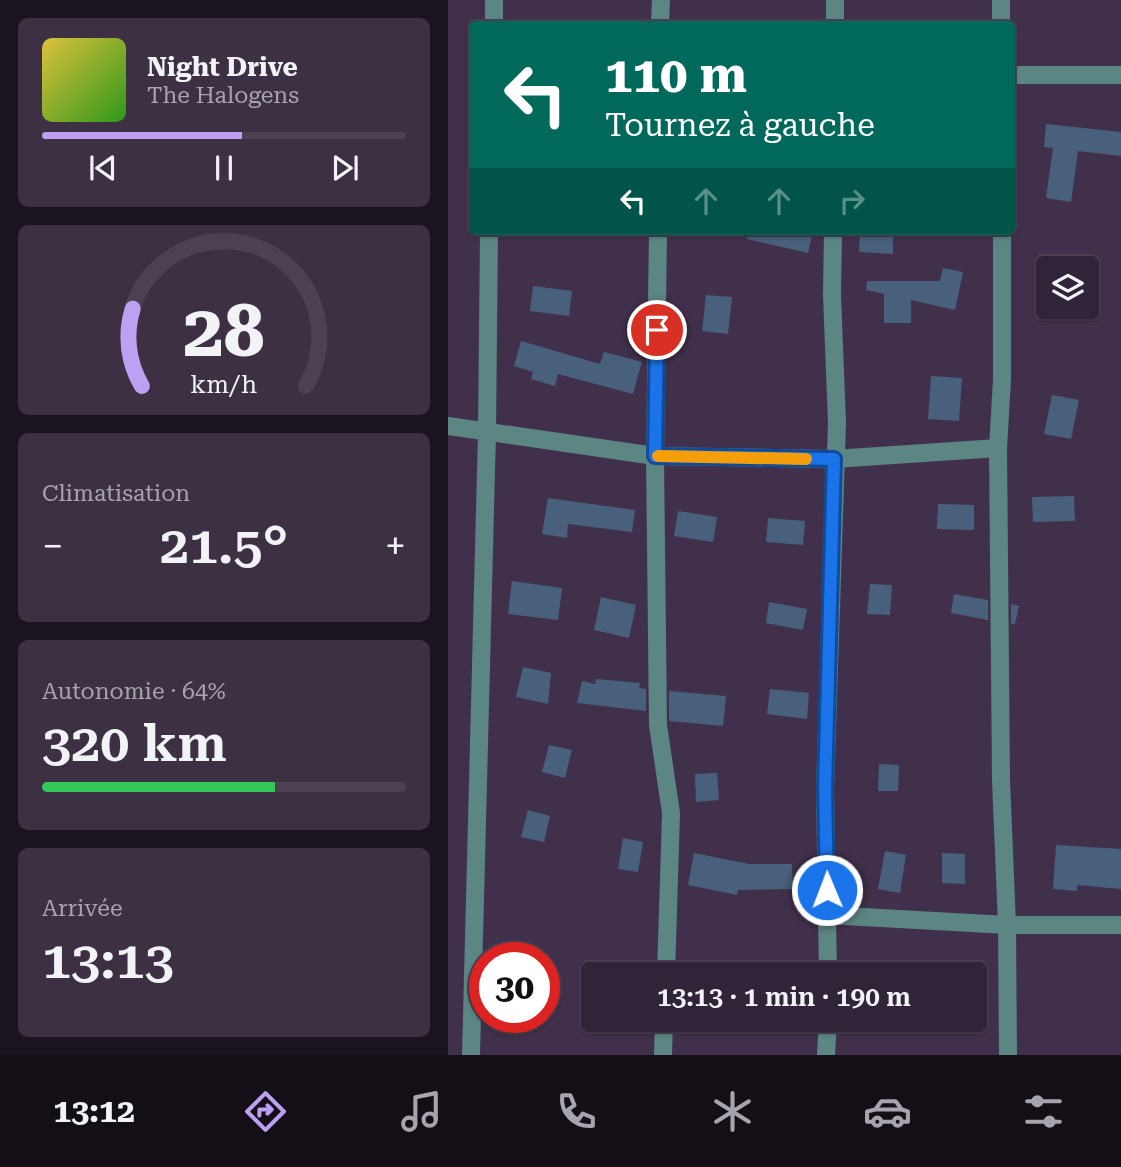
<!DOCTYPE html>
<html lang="fr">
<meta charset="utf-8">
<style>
:root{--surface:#312438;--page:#3d3043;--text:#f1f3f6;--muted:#a8a4ae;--line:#4c4153;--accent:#bca0f2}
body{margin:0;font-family:"Roboto Serif",serif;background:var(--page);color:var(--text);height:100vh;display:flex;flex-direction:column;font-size:26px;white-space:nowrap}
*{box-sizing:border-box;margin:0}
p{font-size:23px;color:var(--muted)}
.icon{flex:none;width:38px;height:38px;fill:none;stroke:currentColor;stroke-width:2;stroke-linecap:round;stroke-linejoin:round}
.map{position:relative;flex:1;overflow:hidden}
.drawer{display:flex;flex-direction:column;gap:18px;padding:18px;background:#1b141f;width:448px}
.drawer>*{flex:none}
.top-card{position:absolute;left:21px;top:21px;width:546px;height:214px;border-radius:7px;box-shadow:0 2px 5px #0004,0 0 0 2px var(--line);background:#00695c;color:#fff;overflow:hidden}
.buttons{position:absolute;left:588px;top:256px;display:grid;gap:14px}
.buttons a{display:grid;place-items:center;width:63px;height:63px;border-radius:7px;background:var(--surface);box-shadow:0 2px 5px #0004,0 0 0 2px var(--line);font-size:35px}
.speed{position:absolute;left:21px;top:942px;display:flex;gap:14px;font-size:35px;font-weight:700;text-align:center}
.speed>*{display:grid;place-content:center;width:91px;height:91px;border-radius:50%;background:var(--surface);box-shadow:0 2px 5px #0004,0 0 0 2px var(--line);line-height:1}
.speed .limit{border:10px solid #d22;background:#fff;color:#111}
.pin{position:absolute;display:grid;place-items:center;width:60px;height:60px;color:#fff;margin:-30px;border:4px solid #fff;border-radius:50%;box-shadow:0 2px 7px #0007}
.me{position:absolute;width:77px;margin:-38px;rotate:359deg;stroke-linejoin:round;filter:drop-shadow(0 0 5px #0008)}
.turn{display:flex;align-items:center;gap:24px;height:147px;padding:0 21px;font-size:32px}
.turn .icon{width:91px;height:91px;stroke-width:2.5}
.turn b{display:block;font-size:49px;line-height:60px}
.lanes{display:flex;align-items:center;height:66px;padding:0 21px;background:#0003;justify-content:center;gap:35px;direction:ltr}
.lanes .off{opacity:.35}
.big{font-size:52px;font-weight:600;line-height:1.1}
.drawer .card{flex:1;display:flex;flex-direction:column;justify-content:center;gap:10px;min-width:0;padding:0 24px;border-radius:10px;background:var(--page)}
.drawer .dial{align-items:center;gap:0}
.dial svg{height:182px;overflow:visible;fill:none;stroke:var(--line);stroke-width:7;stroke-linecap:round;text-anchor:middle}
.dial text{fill:var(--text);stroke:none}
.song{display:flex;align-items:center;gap:21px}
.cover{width:84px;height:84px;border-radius:10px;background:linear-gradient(135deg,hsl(50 70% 55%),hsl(110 70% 35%))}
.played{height:7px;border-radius:4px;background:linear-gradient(90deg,var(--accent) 55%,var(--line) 55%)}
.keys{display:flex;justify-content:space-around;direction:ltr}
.heat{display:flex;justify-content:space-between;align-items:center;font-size:38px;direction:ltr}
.charge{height:10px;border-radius:5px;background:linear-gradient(90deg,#34c759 64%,var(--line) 0)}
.trip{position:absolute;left:133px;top:962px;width:406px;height:70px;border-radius:7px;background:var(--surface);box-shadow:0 2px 5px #0004,0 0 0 2px var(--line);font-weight:600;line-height:70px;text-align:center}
.tab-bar{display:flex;height:112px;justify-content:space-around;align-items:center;background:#140e16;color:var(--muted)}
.tab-bar .icon{width:49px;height:49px}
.tab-bar .current{color:var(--accent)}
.tab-bar b{font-size:32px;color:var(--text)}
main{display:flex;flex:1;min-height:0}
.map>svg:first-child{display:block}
</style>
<main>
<section class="drawer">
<div class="card">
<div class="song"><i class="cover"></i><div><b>Night Drive</b><p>The Halogens</p></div></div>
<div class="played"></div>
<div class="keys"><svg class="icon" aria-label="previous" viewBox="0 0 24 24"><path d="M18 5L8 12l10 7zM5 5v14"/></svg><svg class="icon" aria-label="pause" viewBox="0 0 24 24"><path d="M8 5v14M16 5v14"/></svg><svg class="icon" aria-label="next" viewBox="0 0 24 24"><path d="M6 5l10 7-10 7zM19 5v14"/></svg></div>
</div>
<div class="card dial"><svg viewBox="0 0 100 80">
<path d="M14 69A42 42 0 1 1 86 69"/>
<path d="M14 69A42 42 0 0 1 10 35" stroke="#bca0f2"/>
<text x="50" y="56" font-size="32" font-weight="700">28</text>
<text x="50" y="72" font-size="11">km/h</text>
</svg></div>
<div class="card"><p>Climatisation</p>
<div class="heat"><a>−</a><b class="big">21.5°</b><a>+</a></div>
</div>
<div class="card"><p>Autonomie · 64%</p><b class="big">320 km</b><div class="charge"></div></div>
<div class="card"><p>Arrivée</p><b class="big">13:13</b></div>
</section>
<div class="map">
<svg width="673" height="1055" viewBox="0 0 673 1055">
<rect width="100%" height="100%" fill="#41304b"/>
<g fill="#48607b">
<path d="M598 124 673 132V156L630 151 623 202 598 198 605 148 596 147Z"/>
<path d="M300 231H365L360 253 299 239Z"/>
<path d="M412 231H445V254L411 252Z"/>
<path d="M495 268 515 272 507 310 463 300V323H436V294L418 290 419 281H492Z"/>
<path d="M85 286 124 291 121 316 82 311Z"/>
<path d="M258 295 284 297 280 334 254 331Z"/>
<path d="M73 341 152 364 156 352 194 362 185 394 110 374 107 386 83 379 85 372 66 366Z"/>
<path d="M483 376 514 378 511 421 480 419Z"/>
<path d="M604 395 631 400 623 439 596 434Z"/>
<path d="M626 496 627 521 585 522 584 497Z"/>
<path d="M100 498 187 510 184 532 120 524 119 538 94 534Z"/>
<path d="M490 504 526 505V530L489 529Z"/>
<path d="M230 511 269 517 265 542 226 536Z"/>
<path d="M320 518 357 521 355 545 318 542Z"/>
<path d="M64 581 114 588 110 620 60 614Z"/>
<path d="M422 584 444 585 442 615 419 614Z"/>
<path d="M506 594 540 600V620L503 613Z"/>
<path d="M153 597 188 605 181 638 146 630Z"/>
<path d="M321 602 359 609 355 630 318 623Z"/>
<path d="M563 604 571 606 567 624H563Z"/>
<path d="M75 667 103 673 100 704 68 697Z"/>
<path d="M148 679 192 683 191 688 198 689V711L129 703 134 681 147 684Z"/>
<path d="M322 689 361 693 359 719 319 714Z"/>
<path d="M221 691 278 696 275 726 221 721Z"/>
<path d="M101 745 124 750 117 778 94 772Z"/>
<path d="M431 764 451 765 450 791H430Z"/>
<path d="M269 773 271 800 248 802 247 774Z"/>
<path d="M80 810 102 816 96 842 73 837Z"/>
<path d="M175 838 195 842 190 872 170 869Z"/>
<path d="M608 845 673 849V889L629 885V891L605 889Z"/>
<path d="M437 851 458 855 452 893 430 889Z"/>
<path d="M246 853 301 864H344L345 889 290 890 289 895 240 885Z"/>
<path d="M494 853 517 854V884L494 883Z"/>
</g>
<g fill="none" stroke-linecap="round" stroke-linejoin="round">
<g stroke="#5c8683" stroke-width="18">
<path d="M387 0V24"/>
<path d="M553 0V24"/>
<path d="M46 24V0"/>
<path d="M212 24 213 0"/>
<path d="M564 75H673"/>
<path d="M210 231 207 456 210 725 223 813 218 975"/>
<path d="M554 231V380L550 448 553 780 559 925 560 1055"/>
<path d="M0 426 207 456 386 459 550 448"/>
<path d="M379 915 559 925H673"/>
<path d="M380 975 377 789 389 423 384 295 385 231"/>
<path d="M23 1055 39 432 41 231"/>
<path d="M215 1055 216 1020"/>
<path d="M378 1055 380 1020"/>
</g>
</g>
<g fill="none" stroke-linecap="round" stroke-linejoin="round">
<defs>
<path id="route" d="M209 330 207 456 386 459 377 789 379 890"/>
</defs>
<use href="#route" stroke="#114b97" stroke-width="18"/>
<use href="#route" stroke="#1a73e8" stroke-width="12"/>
<path stroke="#f59e0b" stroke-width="12" d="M210 456 358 459"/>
</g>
</svg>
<div class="buttons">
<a><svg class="icon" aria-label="layers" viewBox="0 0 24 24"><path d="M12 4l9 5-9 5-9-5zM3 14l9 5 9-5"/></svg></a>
</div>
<div class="speed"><div class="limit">30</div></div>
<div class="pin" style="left:209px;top:330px;background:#d93025"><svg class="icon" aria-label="arrive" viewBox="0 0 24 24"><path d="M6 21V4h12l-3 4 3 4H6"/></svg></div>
<svg class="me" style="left:379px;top:890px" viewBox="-20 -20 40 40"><circle r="17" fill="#1a73e8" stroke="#fff" stroke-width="3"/><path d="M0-11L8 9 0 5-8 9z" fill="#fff"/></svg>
<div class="trip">13:13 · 1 min · 190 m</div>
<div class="top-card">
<div class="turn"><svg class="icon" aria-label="left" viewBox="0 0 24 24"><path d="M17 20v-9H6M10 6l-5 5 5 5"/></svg><div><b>110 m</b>Tournez à gauche</div></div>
<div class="lanes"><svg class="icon" aria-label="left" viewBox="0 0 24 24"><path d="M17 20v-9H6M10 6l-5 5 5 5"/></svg><svg class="icon off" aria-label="ahead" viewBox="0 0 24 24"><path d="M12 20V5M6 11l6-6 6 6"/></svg><svg class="icon off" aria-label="ahead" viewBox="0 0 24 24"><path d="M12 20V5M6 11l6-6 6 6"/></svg><svg class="icon off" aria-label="right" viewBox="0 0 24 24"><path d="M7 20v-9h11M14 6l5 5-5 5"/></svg></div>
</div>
</div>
</main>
<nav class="tab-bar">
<b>13:12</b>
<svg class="icon current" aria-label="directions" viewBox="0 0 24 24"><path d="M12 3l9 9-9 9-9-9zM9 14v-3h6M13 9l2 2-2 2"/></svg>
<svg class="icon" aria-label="music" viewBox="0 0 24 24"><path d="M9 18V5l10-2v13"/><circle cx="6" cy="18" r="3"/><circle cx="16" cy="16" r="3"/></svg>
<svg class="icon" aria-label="phone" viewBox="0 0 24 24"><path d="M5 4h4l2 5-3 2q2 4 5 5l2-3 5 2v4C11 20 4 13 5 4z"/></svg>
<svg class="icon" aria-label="climate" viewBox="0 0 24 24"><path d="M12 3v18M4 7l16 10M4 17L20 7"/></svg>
<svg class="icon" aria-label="car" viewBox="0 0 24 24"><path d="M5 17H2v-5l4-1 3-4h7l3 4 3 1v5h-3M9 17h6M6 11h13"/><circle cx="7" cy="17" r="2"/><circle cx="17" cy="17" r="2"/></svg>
<svg class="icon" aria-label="filters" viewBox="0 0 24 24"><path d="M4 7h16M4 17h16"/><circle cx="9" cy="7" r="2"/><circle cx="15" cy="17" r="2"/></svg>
</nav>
